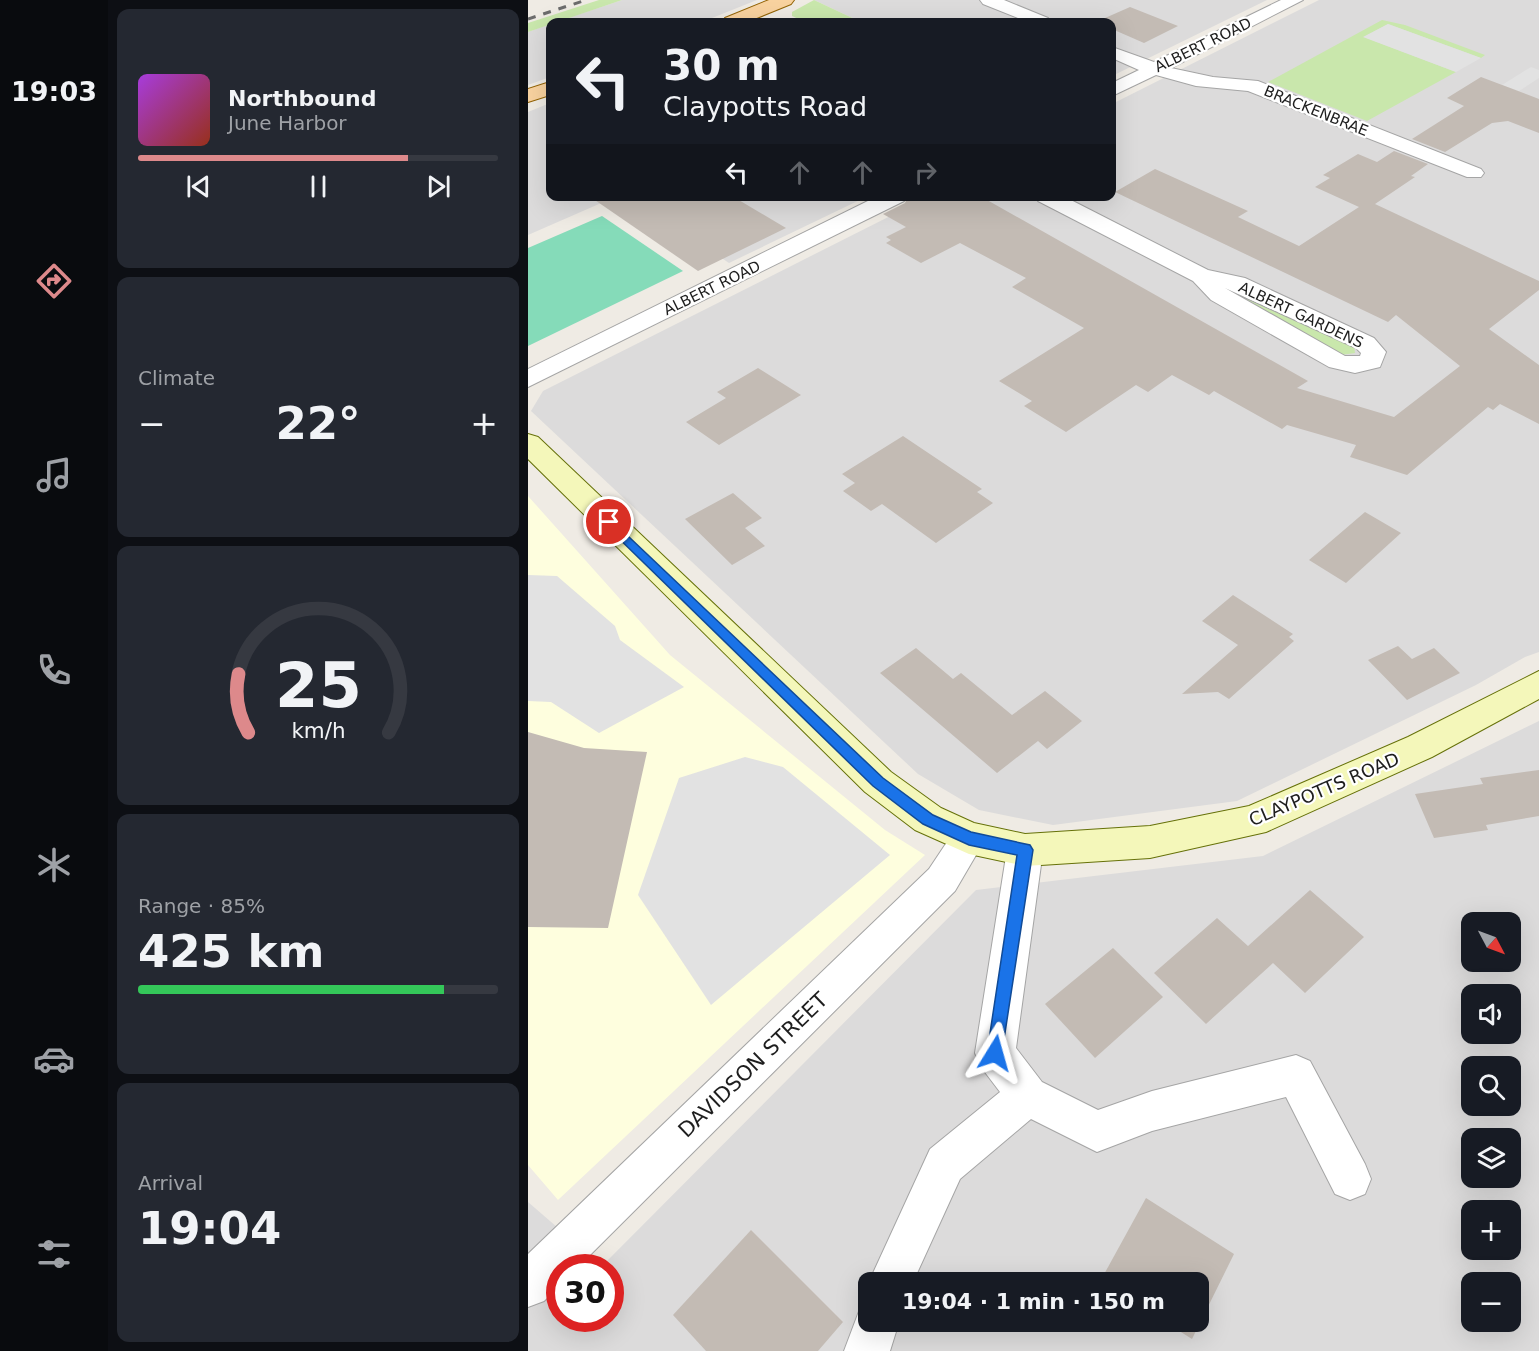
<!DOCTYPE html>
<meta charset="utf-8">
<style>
:root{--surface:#171b24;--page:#242831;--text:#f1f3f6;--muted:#9ea1a6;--line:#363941;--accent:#dd898b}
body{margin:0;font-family:"DejaVu Sans",sans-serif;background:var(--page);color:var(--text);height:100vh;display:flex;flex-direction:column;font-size:22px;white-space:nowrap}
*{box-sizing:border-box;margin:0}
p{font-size:20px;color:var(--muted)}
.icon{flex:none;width:33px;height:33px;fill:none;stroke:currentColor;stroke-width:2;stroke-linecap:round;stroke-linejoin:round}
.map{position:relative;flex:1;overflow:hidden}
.drawer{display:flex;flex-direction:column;gap:9px;padding:9px;background:#0d0f14;width:420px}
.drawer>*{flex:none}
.hud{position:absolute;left:18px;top:18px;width:570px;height:183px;border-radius:12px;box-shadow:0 6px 24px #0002;background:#171b24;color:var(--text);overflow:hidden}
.needle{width:39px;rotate:131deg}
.controls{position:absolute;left:933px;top:912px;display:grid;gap:12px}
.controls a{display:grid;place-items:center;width:60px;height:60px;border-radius:12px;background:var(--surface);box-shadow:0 6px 24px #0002;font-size:30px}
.speed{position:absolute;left:18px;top:1254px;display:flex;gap:12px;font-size:30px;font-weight:700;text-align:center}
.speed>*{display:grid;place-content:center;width:78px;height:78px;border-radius:50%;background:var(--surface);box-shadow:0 6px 24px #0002;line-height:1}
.speed .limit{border:9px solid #d22;background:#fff;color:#111}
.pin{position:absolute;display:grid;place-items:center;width:51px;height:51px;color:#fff;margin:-26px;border:3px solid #fff;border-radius:50%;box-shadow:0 2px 6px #0007}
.me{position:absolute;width:66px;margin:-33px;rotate:8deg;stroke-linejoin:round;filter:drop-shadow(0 0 4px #0008)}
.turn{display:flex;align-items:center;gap:21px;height:126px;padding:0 18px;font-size:27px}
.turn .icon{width:78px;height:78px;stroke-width:2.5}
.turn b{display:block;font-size:42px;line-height:51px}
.lanes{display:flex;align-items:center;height:57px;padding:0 18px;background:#0003;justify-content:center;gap:30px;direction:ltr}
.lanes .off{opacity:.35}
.big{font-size:45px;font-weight:600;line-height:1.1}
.drawer .widget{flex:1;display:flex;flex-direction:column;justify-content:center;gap:9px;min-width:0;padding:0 21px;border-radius:12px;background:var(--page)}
.drawer .dial{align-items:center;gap:0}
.dial svg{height:156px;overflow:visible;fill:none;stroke:var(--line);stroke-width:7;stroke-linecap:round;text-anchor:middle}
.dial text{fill:var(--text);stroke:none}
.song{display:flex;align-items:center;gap:18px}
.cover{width:72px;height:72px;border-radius:9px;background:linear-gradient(135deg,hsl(280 70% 55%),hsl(10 70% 35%))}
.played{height:6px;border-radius:3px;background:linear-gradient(90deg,var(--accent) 75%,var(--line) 75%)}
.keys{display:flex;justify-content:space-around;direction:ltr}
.heat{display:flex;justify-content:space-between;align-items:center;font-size:33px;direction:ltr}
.charge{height:9px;border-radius:4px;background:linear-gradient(90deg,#34c759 85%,var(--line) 0)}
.trip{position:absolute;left:330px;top:1272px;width:351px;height:60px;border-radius:12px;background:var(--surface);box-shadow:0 6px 24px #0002;font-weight:600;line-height:60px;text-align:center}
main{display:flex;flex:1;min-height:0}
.menu{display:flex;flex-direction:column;width:108px;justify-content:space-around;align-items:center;background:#090b0e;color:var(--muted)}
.menu .icon{width:42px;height:42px}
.menu .active{color:var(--accent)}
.menu b{font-size:27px;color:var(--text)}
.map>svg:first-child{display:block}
</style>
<main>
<nav class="menu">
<b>19:03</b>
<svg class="icon active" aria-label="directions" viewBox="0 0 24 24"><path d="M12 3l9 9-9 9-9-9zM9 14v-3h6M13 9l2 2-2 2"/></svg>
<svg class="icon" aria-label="music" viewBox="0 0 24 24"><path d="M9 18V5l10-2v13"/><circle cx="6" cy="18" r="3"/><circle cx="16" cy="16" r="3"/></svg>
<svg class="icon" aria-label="phone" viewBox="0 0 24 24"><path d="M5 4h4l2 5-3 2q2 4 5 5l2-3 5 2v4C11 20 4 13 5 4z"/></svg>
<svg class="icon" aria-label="climate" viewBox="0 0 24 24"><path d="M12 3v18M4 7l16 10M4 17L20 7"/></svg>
<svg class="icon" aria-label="car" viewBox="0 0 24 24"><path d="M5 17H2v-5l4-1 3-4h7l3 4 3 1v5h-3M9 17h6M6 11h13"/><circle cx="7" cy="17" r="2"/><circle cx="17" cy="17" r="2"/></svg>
<svg class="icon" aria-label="filters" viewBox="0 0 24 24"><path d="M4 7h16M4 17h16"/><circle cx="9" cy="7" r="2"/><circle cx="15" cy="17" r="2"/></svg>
</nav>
<section class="drawer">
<div class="widget">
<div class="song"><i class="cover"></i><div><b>Northbound</b><p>June Harbor</p></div></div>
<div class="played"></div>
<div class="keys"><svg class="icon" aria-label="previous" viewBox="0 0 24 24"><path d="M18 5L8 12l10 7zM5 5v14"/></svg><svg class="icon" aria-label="pause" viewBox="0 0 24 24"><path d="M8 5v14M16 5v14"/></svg><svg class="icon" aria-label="next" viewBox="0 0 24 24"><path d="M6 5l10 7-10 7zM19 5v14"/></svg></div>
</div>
<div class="widget"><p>Climate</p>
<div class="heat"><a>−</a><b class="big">22°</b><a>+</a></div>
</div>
<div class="widget dial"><svg viewBox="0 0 100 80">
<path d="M14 69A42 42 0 1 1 86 69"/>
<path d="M14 69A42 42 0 0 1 9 39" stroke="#dd898b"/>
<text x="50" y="56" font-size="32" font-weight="700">25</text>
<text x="50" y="72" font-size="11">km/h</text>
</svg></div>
<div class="widget"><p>Range · 85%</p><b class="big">425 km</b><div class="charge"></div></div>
<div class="widget"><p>Arrival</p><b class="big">19:04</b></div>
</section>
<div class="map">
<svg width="1011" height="1351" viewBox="0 0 1011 1351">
<rect width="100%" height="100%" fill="#efebe4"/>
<g fill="#dcdbdb" fill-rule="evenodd">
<path d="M94 0H229L174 22H28Z"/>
<path d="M286 0H739L584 76V22H333Z"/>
<path d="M791 0H1011V652L997 657 948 685 709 801 525 825 451 810 390 774 3 411 15 391 400 197 584 196V104Z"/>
<path d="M22 24V77L0 85V32Z"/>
<path d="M22 103V196L87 197 0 235V112Z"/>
<path d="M103 197H338L201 263Z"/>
<path d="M1011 721V1351H0V1202L74 1266 448 890 735 856ZM944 922H982V962H944ZM944 994H982V1034H944ZM944 1066H982V1106H944ZM944 1138H982V1178H944ZM944 1210H982V1250H944ZM32 1268H82V1318H32ZM340 1282H670V1322H340ZM944 1282H982V1322H944Z"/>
</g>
<path fill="#fefede" d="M0 496 142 655 357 830 397 855 30 1200 0 1165Z"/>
<g fill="#c9e7ac">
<path d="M71 0H94L0 32V23Z"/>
<path d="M286 0 333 22H277L264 16V12Z"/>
<path d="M854 20 877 25 957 55 953 58 860 24 836 37 928 72 839 121 740 82Z"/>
<path d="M703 287 826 344 827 353 813 355 697 291Z"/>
</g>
<path fill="#85dbb9" d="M74 216 155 271 0 346V248Z"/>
<g fill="#e2e2e2">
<path d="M860 24 953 58 928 72 835 37Z"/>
<path d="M1003 67 1011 70V78L991 91 974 85Z"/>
<path d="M0 575 29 576 87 626 92 640 156 687 71 733 23 702 0 701Z"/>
<path d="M217 757 255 767 362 855 183 1005 110 895 151 778Z"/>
</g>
<g fill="#c3bbb4">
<path d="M602 7 650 26 616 43 584 29V22H568Z"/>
<path d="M953 77 1011 99V133L980 121 964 123 917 152 884 139 936 106 919 98Z"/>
<path d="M866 151 900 164 883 176 887 177 847 204 1011 281V290L961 329 1011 365V424L972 404 965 410 960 407 879 475 822 457 828 445 759 425 754 429 686 391 681 395 644 375 620 392 608 385 538 432 496 406 504 401 471 381 556 328 484 287 498 278 432 243 393 263 358 243 363 240 358 237 378 227 355 214 377 203 380 196H452L780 381 769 388 866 417 932 366 868 315 860 322 587 192 627 169 720 211 710 217 771 246 831 207 787 187 802 178 795 175 830 154 849 162Z"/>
<path d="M61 196H204L258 228 170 271Z"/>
<path d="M230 368 273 395 191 445 158 422 198 398 189 392Z"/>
<path d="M375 436 454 489 449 492 465 503 408 543 354 504 343 511 315 491 327 483 314 474Z"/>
<path d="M205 493 234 518 217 528 237 546 204 565 157 519Z"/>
<path d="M837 512 873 533 818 583 781 560Z"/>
<path d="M705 595 765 634 761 637 766 641 701 699 690 692 654 694 710 645 674 621Z"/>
<path d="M870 646 884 659 906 648 932 673 879 700 840 660Z"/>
<path d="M388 648 425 679 433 673 484 715 517 691 554 721 519 749 510 741 469 773 352 673Z"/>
<path d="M0 732 56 748 119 752 80 928 0 927Z"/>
<path d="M1011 770V816L958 825 960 830 906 838 887 794 955 784 952 778Z"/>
<path d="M782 890 836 937 777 993 745 963 678 1024 626 973 689 918 720 946Z"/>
<path d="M585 948 635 997 567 1058 517 1004Z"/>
<path d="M618 1198 706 1254 664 1339 637 1322H670V1282H580L574 1278Z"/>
<path d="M223 1230 315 1322 290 1351H178L145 1315Z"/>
</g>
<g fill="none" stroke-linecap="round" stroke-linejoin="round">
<defs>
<g id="street">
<path d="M452 0H476L520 18 523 22H500L455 4Z"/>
<path d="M753 0H775L643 68 685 77 730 81 953 169 956 173 953 177H939L720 91 668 86 628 75 584 96V83L611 70 584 58V47L626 62Z"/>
<path d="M350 196H378L376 201 0 387V369Z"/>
<path d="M508 196H535L680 270 717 278 846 338 858 352 852 367 827 373 801 367 683 300 665 281 510 201ZM697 288 828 348 833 353 832 356H817Z"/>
<path d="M441 823 453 827 458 838 427 891 49 1268H32V1285L16 1301 0 1307V1254L401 869 429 827Z"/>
<path d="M497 835 509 839 515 850 488 1048 514 1082 570 1110 624 1091 768 1055 782 1061 837 1164 843 1179 837 1194 822 1200 807 1194 758 1097 624 1131 569 1152 503 1119 432 1179 385 1282 340 1284 402 1149 472 1092 453 1067 447 1053 479 850 485 839Z"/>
<path d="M340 1303V1322H371L362 1351H316L333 1306Z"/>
</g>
<path id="secondary" d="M0 434 10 437 363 772 413 808 446 823 497 834 622 826 721 806 880 737 1011 671V699L904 757 738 832 622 858 497 866 441 854 387 830 337 792 0 459Z"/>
<g id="primary">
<path d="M241 0H266L263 4 219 22H195L197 18Z"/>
<path d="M22 82V95L0 102V89Z"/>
</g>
</defs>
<use href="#street" stroke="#a5a5a5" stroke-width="2"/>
<use href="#secondary" stroke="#667109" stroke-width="2"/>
<use href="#primary" stroke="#936305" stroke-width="2"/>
<use href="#street" fill="#fff" fill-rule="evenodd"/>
<use href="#secondary" fill="#f4f7ba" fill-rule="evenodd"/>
<use href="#primary" fill="#f8d29f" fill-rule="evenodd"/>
<path stroke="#6c6c6c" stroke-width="3" stroke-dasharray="8 8" stroke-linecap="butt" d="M0 19 58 0"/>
</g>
<path fill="#1a73e8" stroke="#114b97" stroke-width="1.5" d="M81 518 355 778 405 815 443 832 502 845 505 850 473 1059 467 1061 461 1059 459 1053 489 855 441 845 395 824 345 786 77 525V519Z"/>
<g text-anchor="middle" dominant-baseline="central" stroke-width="4.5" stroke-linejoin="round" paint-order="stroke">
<g font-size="15" fill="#1e1e1e" stroke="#fff">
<text transform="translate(675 45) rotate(-26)">ALBERT ROAD</text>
<text transform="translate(788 111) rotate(22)">BRACKENBRAE</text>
<text transform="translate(184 288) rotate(-26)">ALBERT ROAD</text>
<text transform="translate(773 315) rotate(25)">ALBERT GARDENS</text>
</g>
<g font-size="18" fill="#1e1e1e" stroke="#fff">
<text transform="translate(796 789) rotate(-23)">CLAYPOTTS ROAD</text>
</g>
<g font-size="21" fill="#1e1e1e" stroke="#fff">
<text transform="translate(225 1065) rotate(-44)">DAVIDSON STREET</text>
</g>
</g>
</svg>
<div class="controls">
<a><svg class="needle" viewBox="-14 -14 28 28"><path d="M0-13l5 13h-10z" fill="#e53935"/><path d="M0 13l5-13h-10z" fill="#9ea1a6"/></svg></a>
<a><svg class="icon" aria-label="sound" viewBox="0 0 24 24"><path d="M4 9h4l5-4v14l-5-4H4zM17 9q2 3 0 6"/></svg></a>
<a><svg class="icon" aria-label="search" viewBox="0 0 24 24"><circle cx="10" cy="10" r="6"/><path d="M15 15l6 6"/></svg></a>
<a><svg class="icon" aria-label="layers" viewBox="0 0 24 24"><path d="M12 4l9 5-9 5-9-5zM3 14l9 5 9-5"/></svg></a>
<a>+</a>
<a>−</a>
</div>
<div class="speed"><div class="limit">30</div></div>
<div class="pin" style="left:81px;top:522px;background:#d93025"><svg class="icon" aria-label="arrive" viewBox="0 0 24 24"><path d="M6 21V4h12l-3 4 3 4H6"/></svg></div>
<svg class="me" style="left:467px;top:1053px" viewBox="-20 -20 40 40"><path d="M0-17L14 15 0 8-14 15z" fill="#1a73e8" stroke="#fff" stroke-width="4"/></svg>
<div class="trip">19:04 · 1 min · 150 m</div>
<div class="hud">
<div class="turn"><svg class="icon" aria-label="left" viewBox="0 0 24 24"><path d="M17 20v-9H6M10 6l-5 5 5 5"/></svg><div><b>30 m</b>Claypotts Road</div></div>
<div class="lanes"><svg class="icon" aria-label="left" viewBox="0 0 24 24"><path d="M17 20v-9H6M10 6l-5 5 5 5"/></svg><svg class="icon off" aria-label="ahead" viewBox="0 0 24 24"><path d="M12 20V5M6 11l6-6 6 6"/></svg><svg class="icon off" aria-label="ahead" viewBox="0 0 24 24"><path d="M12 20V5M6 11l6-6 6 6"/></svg><svg class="icon off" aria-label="right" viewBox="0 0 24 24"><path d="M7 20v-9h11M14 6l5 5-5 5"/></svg></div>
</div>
</div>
</main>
